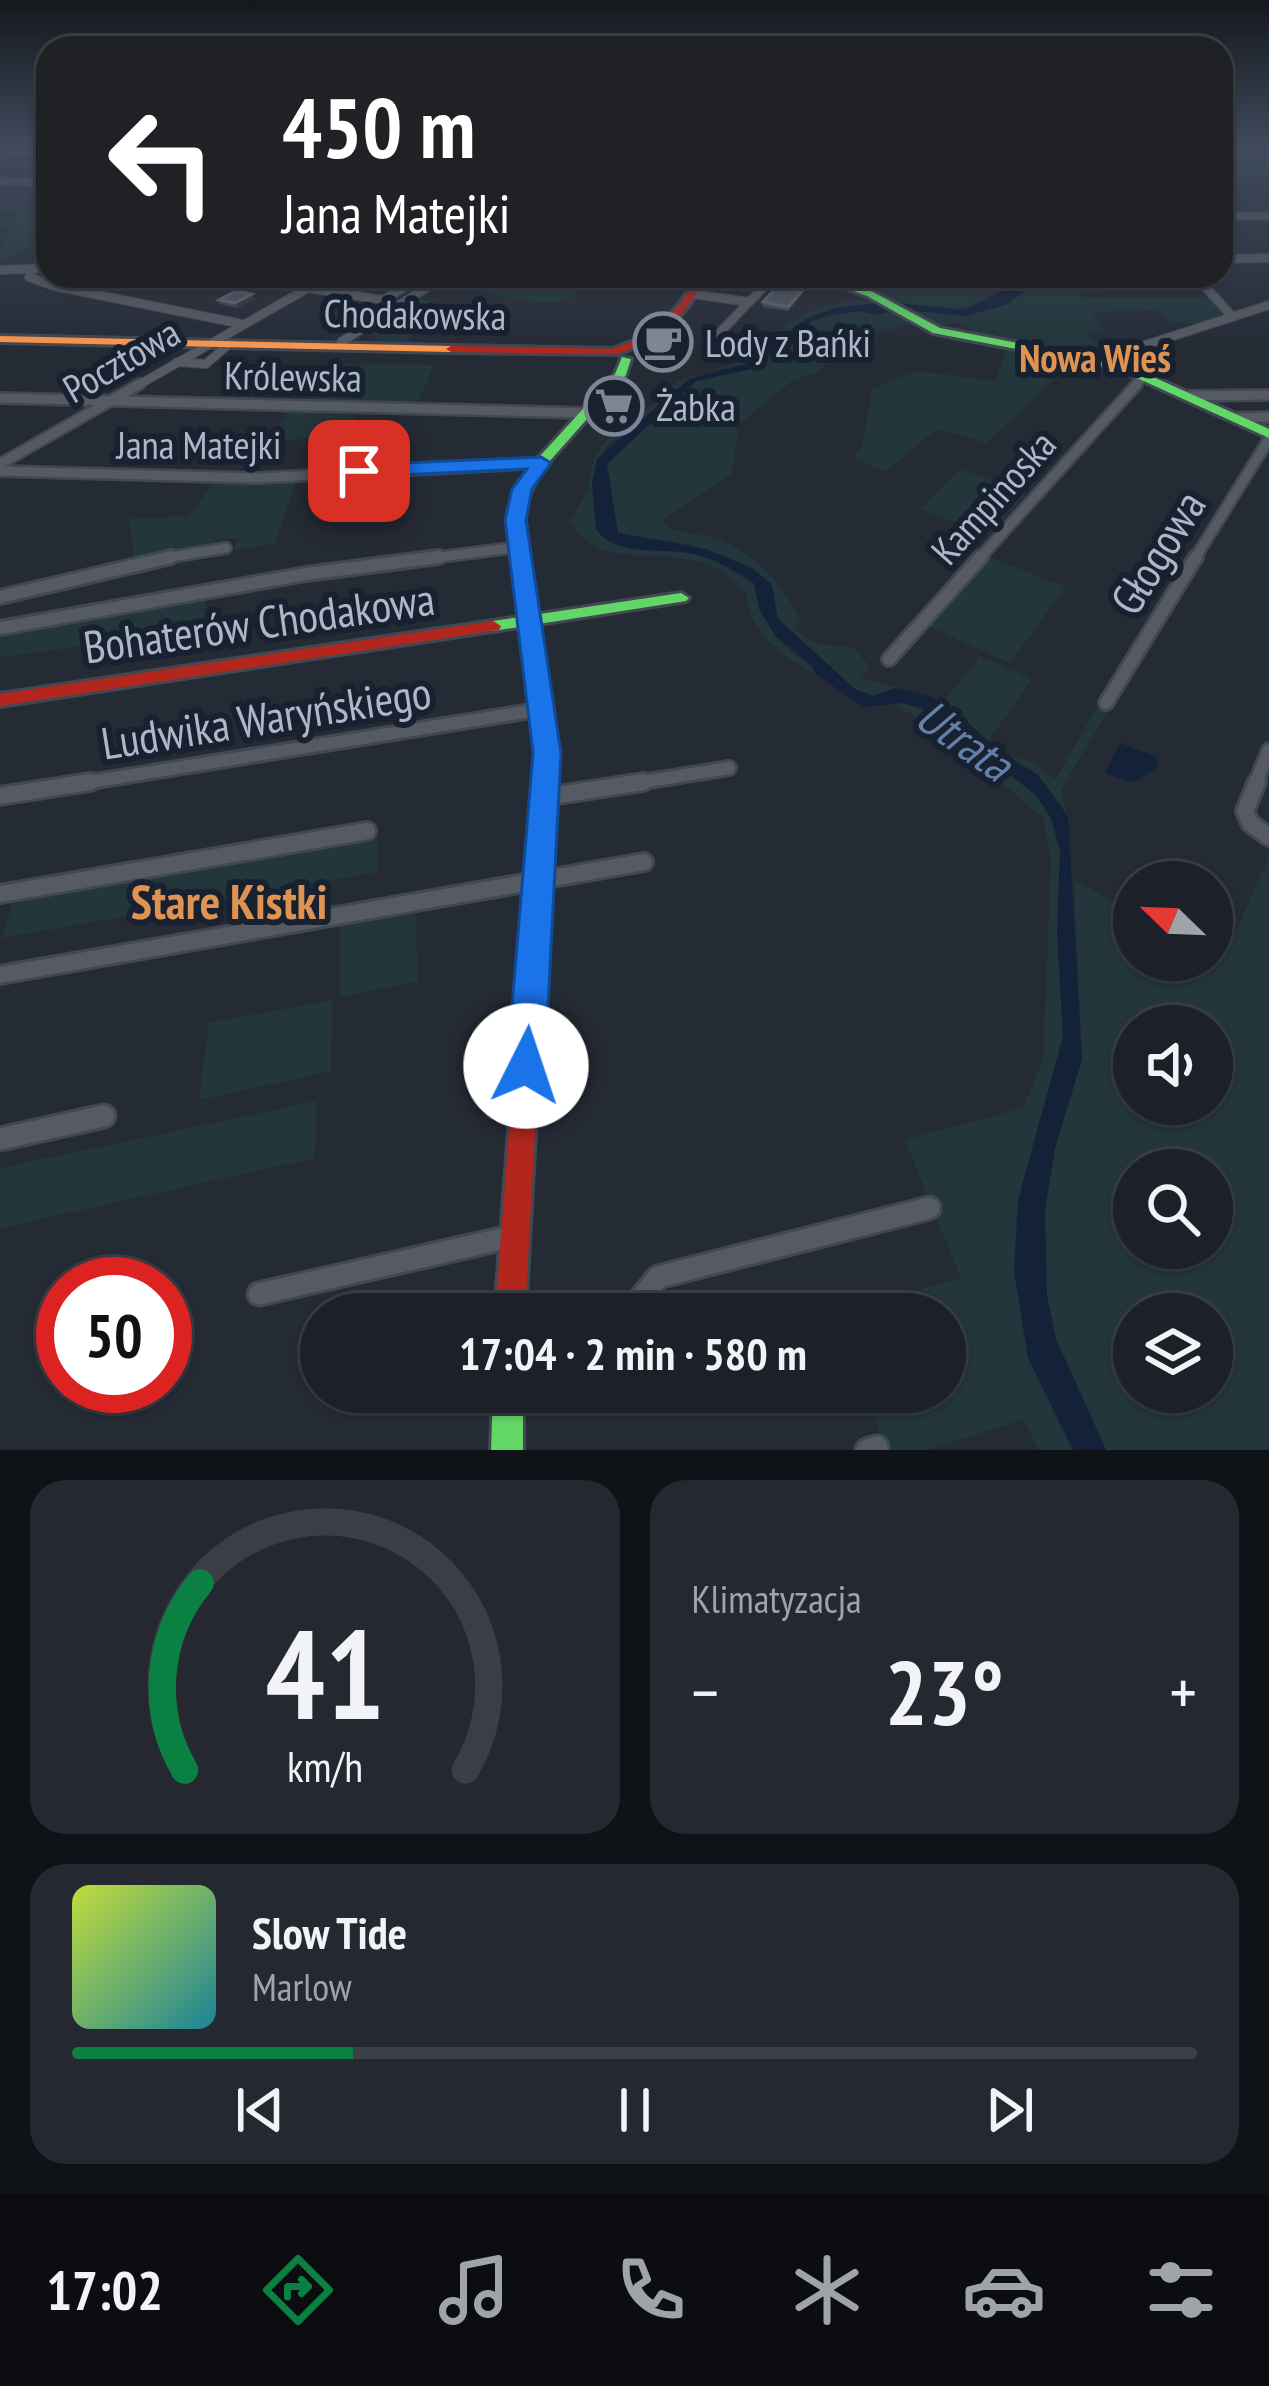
<!DOCTYPE html>
<html lang="pl">
<meta charset="utf-8">
<style>
:root{--surface:#1c2028;--page:#252830;--text:#f1f3f6;--muted:#a0a3a8;--line:#3a3e45;--accent:#0b8043}
body{margin:0;font-family:"PT Sans Narrow",sans-serif;background:var(--page);color:var(--text);height:100vh;display:flex;flex-direction:column;font-size:45px;white-space:nowrap}
*{box-sizing:border-box;margin:0}
p{font-size:39px;color:var(--muted)}
.icon{flex:none;width:66px;height:66px;fill:none;stroke:currentColor;stroke-width:2;stroke-linecap:round;stroke-linejoin:round}
.map{position:relative;height:1450px;overflow:hidden}
.side{display:flex;flex-direction:column;gap:30px;padding:30px;background:#0f1216;flex:1}
.side>*{flex:none}
.banner{position:absolute;left:36px;top:36px;width:1197px;height:252px;border-radius:36px;box-shadow:0 3px 9px #0004,0 0 0 3px var(--line);background:#202124;color:#fff;overflow:hidden}
.needle{width:78px;rotate:293deg}
.buttons{position:absolute;left:1113px;top:861px;display:grid;gap:24px}
.buttons a{display:grid;place-items:center;width:120px;height:120px;border-radius:50%;background:var(--surface);box-shadow:0 3px 9px #0004,0 0 0 3px var(--line);font-size:60px}
.speed{position:absolute;left:36px;top:1257px;display:flex;gap:24px;font-size:60px;font-weight:700;text-align:center}
.speed>*{display:grid;place-content:center;width:156px;height:156px;border-radius:50%;background:var(--surface);box-shadow:0 3px 9px #0004,0 0 0 3px var(--line);line-height:1}
.speed .limit{border:18px solid #d22;background:#fff;color:#111}
.pin{position:absolute;display:grid;place-items:center;width:102px;height:102px;color:#fff;margin:-51px;border-radius:24px;box-shadow:0 6px 18px #0006}
.me{position:absolute;width:132px;margin:-66px;rotate:4deg;stroke-linejoin:round;filter:drop-shadow(0 0 9px #0008)}
.turn{display:flex;align-items:center;gap:42px;height:252px;padding:0 48px;font-size:54px}
.turn .icon{width:156px;height:156px;stroke-width:2.5}
.turn b{display:block;font-size:84px;line-height:102px}
.big{font-size:90px;font-weight:600;line-height:1.1}
.side .card{flex:1;display:flex;flex-direction:column;justify-content:center;gap:18px;min-width:0;padding:0 42px;border-radius:36px;background:var(--page)}
.side .dial{align-items:center;gap:0}
.dial svg{height:312px;overflow:visible;fill:none;stroke:var(--line);stroke-width:7;stroke-linecap:round;text-anchor:middle}
.dial text{fill:var(--text);stroke:none}
.song{display:flex;align-items:center;gap:36px}
.cover{width:144px;height:144px;border-radius:18px;background:linear-gradient(135deg,hsl(70 70% 55%),hsl(190 70% 35%))}
.played{height:12px;border-radius:6px;background:linear-gradient(90deg,var(--accent) 25%,var(--line) 25%)}
.keys{display:flex;justify-content:space-around;direction:ltr}
.heat{display:flex;justify-content:space-between;align-items:center;font-size:66px;direction:ltr}
.side .tiles{flex:1;display:grid;gap:30px;grid-template-columns:1fr 1fr}
.card:last-child{grid-column:span 2}
.trip{position:absolute;left:300px;top:1293px;width:666px;height:120px;border-radius:60px;background:var(--surface);box-shadow:0 3px 9px #0004,0 0 0 3px var(--line);font-weight:600;line-height:120px;text-align:center}
.tab-bar{display:flex;height:192px;justify-content:space-around;align-items:center;background:#0b0d10;color:var(--muted)}
.tab-bar .icon{width:84px;height:84px}
.tab-bar .active{color:var(--accent)}
.tab-bar b{font-size:54px;color:var(--text)}
.map>svg:first-child{display:block}
</style>
<div class="map">
<svg width="1269" height="1450" viewBox="0 0 1269 1450">
<rect width="100%" height="100%" fill="#252b35"/>
<g fill="#22363b" fill-rule="evenodd">
<rect x="1221" y="150" width="48" height="34"/>
<path d="M0 205 48 206V235L0 263V251L11 227 0 228V222L12 215 47 213 0 210Z"/>
<path d="M448 276H461L444 280 416 298 430 302 409 342H379L369 330 357 341H345Z"/>
<path d="M475 276C504 276 556 272 577 292 554 314 502 294 473 290L466 283Z"/>
<path d="M857 276H1013L1014 279C1007 290 1001 288 990 295 947 325 897 304 853 283Z"/>
<path d="M1025 276H1107L1110 280H1091L1101 292 1080 293 1085 298H1215L1222 315 1197 324 1172 322 1156 310 1099 312 1093 316 1105 331 1086 332 1095 342 1150 341 1109 353 1065 351 989 339 958 323 935 326 897 309 966 316 1023 292Z"/>
<path d="M866 298 882 303 834 308 806 319 746 364 700 373 605 448 596 529 710 558 753 583C762 607 768 628 786 647 797 659 809 661 817 675 784 657 749 634 747 595 696 525 600 586 571 520L588 490 593 460 601 447 620 424 644 412 678 380 748 360 789 322 810 311 853 300 870 302Z"/>
<path d="M859 311 876 315 891 311 911 324 859 337 817 372 792 381 736 426 738 438 731 474 662 521C674 534 689 533 706 536 750 546 784 583 801 623L795 629 816 644 853 647 870 667 859 678 896 687 874 696 856 690 778 619 771 585 687 544 618 533 606 464 696 381 751 369 812 321Z"/>
<path d="M1006 346 1076 358 987 443 936 429 886 472 853 458 862 447 872 389 916 371 996 381Z"/>
<path d="M329 364 434 365 416 406 305 403Z"/>
<path d="M290 409 358 410 344 438 271 440Z"/>
<path d="M960 469 1027 493 988 536 920 509Z"/>
<path d="M297 479 274 544 233 550 238 538 218 539 207 549 135 561 129 519 189 516 214 481Z"/>
<path d="M989 557 1066 587 1010 663 928 626Z"/>
<path d="M206 595 203 630 0 657V630Z"/>
<path d="M980 656 1032 679 988 741 942 704Z"/>
<path d="M903 703 928 711 1036 795 1051 818 1060 850 1057 932 1063 1037 1018 1200 1028 1358 1073 1450H1039L1023 1420 925 1450H885L866 1392H945V1314L840 1311 961 1278 905 1140 1023 1108 1043 1059 1051 861 1043 818 970 757 950 733 894 706Z"/>
<path d="M1110 707 1061 790 1068 816 1038 775 999 751 1035 764 1056 779 1096 708Z"/>
<path d="M377 836 378 872 2 938 14 898Z"/>
<path d="M1269 856V1450H1106L1056 1339 1047 1297 1045 1210 1055 1148 1082 1059 1074 880 1134 912V960H1212V954L1223 960ZM1134 1026H1212V1104H1134ZM1134 1170H1212V1248H1134ZM1134 1314H1212V1392H1134Z"/>
<path d="M415 907 418 981 340 997V920Z"/>
<path d="M332 1000 331 1071 199 1100 209 1023Z"/>
<path d="M317 1101 315 1158 0 1228V1168Z"/>
</g>
<g fill="#142239">
<path d="M1013 276H1025L1023 292 1008 304 966 316 897 309 879 315 859 311 829 315 812 321 751 369 696 381 607 464 618 533 706 549 752 568 772 585 778 619 856 690 874 696 896 688 927 695 956 712 999 751 1038 775 1068 816 1082 1059 1055 1148 1045 1210 1047 1296 1056 1339 1106 1450H1073L1028 1358 1014 1272 1018 1200 1063 1037 1057 932 1060 850 1051 818 1036 795 928 711 903 703 863 707 817 675 811 664 776 637 759 609 754 583C734 570 717 560 694 554 663 547 615 558 596 529L592 482 597 459 689 379 746 364 806 319 834 308 888 302 966 310 1006 289Z"/>
<path d="M1120 743 1155 756 1159 767 1132 783 1105 773Z"/>
</g>
<g fill="none" stroke-linecap="round" stroke-linejoin="round">
<defs>
<g id="street-far5">
<path d="M0 151 48 153"/>
<path d="M0 181 48 183"/>
<path d="M1221 216H1269"/>
</g>
<g id="street-far4">
<path d="M1221 259 1269 258"/>
<path d="M34 268 29 277 54 286 242 324"/>
<path d="M0 270 48 268"/>
<path d="M245 276 308 288"/>
<path d="M1195 276 1232 316"/>
<path d="M693 294 749 302 710 343"/>
<path d="M749 302 763 288"/>
<path d="M341 342 445 276"/>
<path d="M1099 360 1269 305"/>
<path d="M177 362 206 364 229 344"/>
<path d="M135 387 308 288 383 300 423 276"/>
<path d="M1134 387 1143 377"/>
</g>
<g id="street-far3">
<path d="M1187 396 1269 395"/>
<path d="M0 398 586 413"/>
<path d="M1235 418 1269 417"/>
<path d="M0 464 140 384"/>
<path d="M0 471 259 478 541 463"/>
<path d="M349 509 359 471"/>
<path d="M153 560 226 548"/>
<path d="M416 560 519 547"/>
<path d="M978 560 1137 384"/>
<path d="M1194 560 1269 439"/>
</g>
<g id="street-far2">
<path d="M0 597 171 557"/>
<path d="M0 628 306 574 439 557"/>
<path d="M889 659 981 557"/>
<path d="M1106 703 1196 557"/>
<path d="M71 785 543 709"/>
<path d="M624 785 729 768"/>
<path d="M1255 785 1269 750"/>
</g>
<g id="street-far1">
<path d="M1257 782 1245 811 1250 823 1269 837"/>
<path d="M0 796 90 782"/>
<path d="M545 797 643 782"/>
<path d="M0 894 367 831"/>
<path d="M0 975 644 862"/>
</g>
<g id="street">
<path d="M0 1139 104 1116"/>
<path d="M259 1294 514 1236"/>
<path d="M605 1314 634 1307 658 1277 929 1208"/>
<path d="M867 1450 877 1447"/>
</g>
<g id="fast">
<path d="M812 276H826L873 292 940 328 1122 363 1269 429V438L1115 368 933 333 867 296Z"/>
<path d="M622 357 631 359 626 375 540 472 523 508 536 604 528 609 522 608 509 508 529 468 615 374Z"/>
<path d="M681 593 689 598 686 601 493 631 485 626 493 621Z"/>
<path d="M493 1392H523V1450H491Z"/>
</g>
<path id="slow" d="M0 336 451 346 456 349 451 352 0 342Z"/>
<g id="jam">
<path d="M697 276H707L689 305 670 327 646 343 617 354 451 352 446 349 451 346 612 349 639 339 663 323 682 301Z"/>
<path d="M528 599 536 604 556 753 525 1314H495L538 753 520 604Z"/>
<path d="M493 621 501 626 499 630 0 706V694Z"/>
</g>
</defs>
<use href="#street-far5" stroke="#424851" stroke-width="9"/>
<use href="#street-far4" stroke="#424851" stroke-width="10"/>
<use href="#street-far3" stroke="#424851" stroke-width="14"/>
<use href="#street-far2" stroke="#424851" stroke-width="18"/>
<use href="#street-far1" stroke="#424851" stroke-width="22"/>
<use href="#street" stroke="#424851" stroke-width="27"/>
<use href="#fast" stroke="#424851" stroke-width="6"/>
<use href="#slow" stroke="#424851" stroke-width="6"/>
<use href="#jam" stroke="#424851" stroke-width="6"/>
<use href="#street-far5" stroke="#565a63" stroke-width="6"/>
<use href="#street-far4" stroke="#565a63" stroke-width="8"/>
<use href="#street-far3" stroke="#565a63" stroke-width="9"/>
<use href="#street-far2" stroke="#565a63" stroke-width="12"/>
<use href="#street-far1" stroke="#565a63" stroke-width="16"/>
<use href="#street" stroke="#565a63" stroke-width="21"/>
<use href="#fast" fill="#63d668" fill-rule="evenodd"/>
<use href="#slow" fill="#ff974d" fill-rule="evenodd"/>
<use href="#jam" fill="#b3261e" fill-rule="evenodd"/>
</g>
<g fill="#424852">
<path d="M802 291 801 295 788 311 763 307V302Z"/>
<path d="M252 294 254 299 237 308 220 304 219 300Z"/>
</g>
<path fill="#323841" d="M252 294 254 299 237 308 235 303Z"/>
<g fill="#4e545f" stroke="#5d646f" stroke-width="3">
<path d="M777 287 802 291 788 307 763 302Z"/>
<path d="M236 291 252 294 235 303 219 300Z"/>
</g>
<linearGradient id="sky" x2="0" y2="1"><stop stop-color="#14181d"/><stop offset="0.42" stop-color="#404a5c"/><stop offset="1" stop-color="#404a5c" stop-opacity="0"/></linearGradient>
<rect width="1269" height="351" fill="url(#sky)"/>
<path fill="#1a73e8" stroke="#114b97" stroke-width="3" d="M541 457 551 463 532 489 526 520 561 753 545 1066 539 1079 526 1085 513 1079 507 1066 533 753 505 520 512 489 527 469 359 477 349 471 359 465Z"/>
<defs>
<symbol id="cafe-ring" viewBox="-11 -11 22 22"><circle r="9.5" fill="#182130" stroke="#7e8695" stroke-width="1.5"/><path d="M-5.5-4.5H6V0H3Q3 3.5 0 3.5H-2.5Q-5.5 3.5-5.5 0ZM3-3.2v2h1.7v-2ZM-6 4.5H4V6H-6Z" fill="#7e8695"/></symbol>
<symbol id="supermarket-ring" viewBox="-11 -11 22 22"><circle r="9.5" fill="#182130" stroke="#7e8695" stroke-width="1.5"/><path d="M-6-5.5h2.5l.6 2H6L4.5 2H-2.5L-4.4-4H-6ZM-1.5 3.2a1.3 1.3 0 1 0 .1 0ZM3 3.2a1.3 1.3 0 1 0 .1 0Z" fill="#7e8695"/></symbol>
</defs>
<g fill-rule="evenodd">
<use href="#cafe-ring" x="630" y="309" width="66" height="66"/>
<use href="#supermarket-ring" x="581" y="373" width="66" height="66"/>
</g>
<g text-anchor="middle" dominant-baseline="central" stroke-width="12" stroke-linejoin="round" paint-order="stroke">
<g font-size="39" fill="#aeb7c8" stroke="#182130">
<text transform="translate(415 314) rotate(1)">Chodakowska</text>
<text transform="translate(121 360) rotate(-30)">Pocztowa</text>
<text transform="translate(293 376) rotate(1)">Królewska</text>
<text x="199" y="444">Jana Matejki</text>
<text transform="translate(993 497) rotate(-48)">Kampinoska</text>
</g>
<g font-size="39" fill="#aeb7c8" stroke="#182130" text-anchor="start">
<text x="705" y="342">Lody z Bańki</text>
<text x="656" y="406">Żabka</text>
</g>
<g font-size="39" font-weight="bold" fill="#de9353" stroke="#182130">
<text x="1095" y="357">Nowa Wieś</text>
</g>
<g font-size="45" fill="#aeb7c8" stroke="#182130">
<text transform="translate(1157 552) rotate(-58)">Głogowa</text>
<text transform="translate(259 622) rotate(-8)">Bohaterów Chodakowa</text>
<text transform="translate(266 717) rotate(-9)">Ludwika Waryńskiego</text>
</g>
<g font-size="48" font-style="italic" fill="#6380aa" stroke="#182130">
<text transform="translate(965 739) rotate(35)">Utrata</text>
</g>
<g font-size="48" font-weight="bold" fill="#de9353" stroke="#182130">
<text x="229" y="901">Stare Kistki</text>
</g>
</g>
</svg>
<div class="buttons">
<a><svg class="needle" viewBox="-14 -14 28 28"><path d="M0-13l5 13h-10z" fill="#e53935"/><path d="M0 13l5-13h-10z" fill="#a0a3a8"/></svg></a>
<a><svg class="icon" aria-label="sound" viewBox="0 0 24 24"><path d="M4 9h4l5-4v14l-5-4H4zM17 9q2 3 0 6"/></svg></a>
<a><svg class="icon" aria-label="search" viewBox="0 0 24 24"><circle cx="10" cy="10" r="6"/><path d="M15 15l6 6"/></svg></a>
<a><svg class="icon" aria-label="layers" viewBox="0 0 24 24"><path d="M12 4l9 5-9 5-9-5zM3 14l9 5 9-5"/></svg></a>
</div>
<div class="speed"><div class="limit">50</div></div>
<div class="pin" style="left:359px;top:471px;background:#d93025"><svg class="icon" aria-label="arrive" viewBox="0 0 24 24"><path d="M6 21V4h12l-3 4 3 4H6"/></svg></div>
<svg class="me" style="left:526px;top:1066px" viewBox="-20 -20 40 40"><circle r="19" fill="#fff"/><path d="M0-13L10 11 0 6-10 11z" fill="#1a73e8"/></svg>
<div class="trip">17:04 · 2 min · 580 m</div>
<div class="banner">
<div class="turn"><svg class="icon" aria-label="left" viewBox="0 0 24 24"><path d="M17 20v-9H6M10 6l-5 5 5 5"/></svg><div><b>450 m</b>Jana Matejki</div></div>
</div>
</div>
<section class="side">
<div class="tiles">
<div class="card dial"><svg viewBox="0 0 100 80">
<path d="M14 69A42 42 0 1 1 86 69"/>
<path d="M14 69A42 42 0 0 1 18 21" stroke="#0b8043"/>
<text x="50" y="56" font-size="32" font-weight="700">41</text>
<text x="50" y="72" font-size="11">km/h</text>
</svg></div>
<div class="card"><p>Klimatyzacja</p>
<div class="heat"><a>−</a><b class="big">23°</b><a>+</a></div>
</div>
<div class="card">
<div class="song"><i class="cover"></i><div><b>Slow Tide</b><p>Marlow</p></div></div>
<div class="played"></div>
<div class="keys"><svg class="icon" aria-label="previous" viewBox="0 0 24 24"><path d="M18 5L8 12l10 7zM5 5v14"/></svg><svg class="icon" aria-label="pause" viewBox="0 0 24 24"><path d="M8 5v14M16 5v14"/></svg><svg class="icon" aria-label="next" viewBox="0 0 24 24"><path d="M6 5l10 7-10 7zM19 5v14"/></svg></div>
</div>
</div>
</section>
<nav class="tab-bar">
<b>17:02</b>
<svg class="icon active" aria-label="directions" viewBox="0 0 24 24"><path d="M12 3l9 9-9 9-9-9zM9 14v-3h6M13 9l2 2-2 2"/></svg>
<svg class="icon" aria-label="music" viewBox="0 0 24 24"><path d="M9 18V5l10-2v13"/><circle cx="6" cy="18" r="3"/><circle cx="16" cy="16" r="3"/></svg>
<svg class="icon" aria-label="phone" viewBox="0 0 24 24"><path d="M5 4h4l2 5-3 2q2 4 5 5l2-3 5 2v4C11 20 4 13 5 4z"/></svg>
<svg class="icon" aria-label="climate" viewBox="0 0 24 24"><path d="M12 3v18M4 7l16 10M4 17L20 7"/></svg>
<svg class="icon" aria-label="car" viewBox="0 0 24 24"><path d="M5 17H2v-5l4-1 3-4h7l3 4 3 1v5h-3M9 17h6M6 11h13"/><circle cx="7" cy="17" r="2"/><circle cx="17" cy="17" r="2"/></svg>
<svg class="icon" aria-label="filters" viewBox="0 0 24 24"><path d="M4 7h16M4 17h16"/><circle cx="9" cy="7" r="2"/><circle cx="15" cy="17" r="2"/></svg>
</nav>
